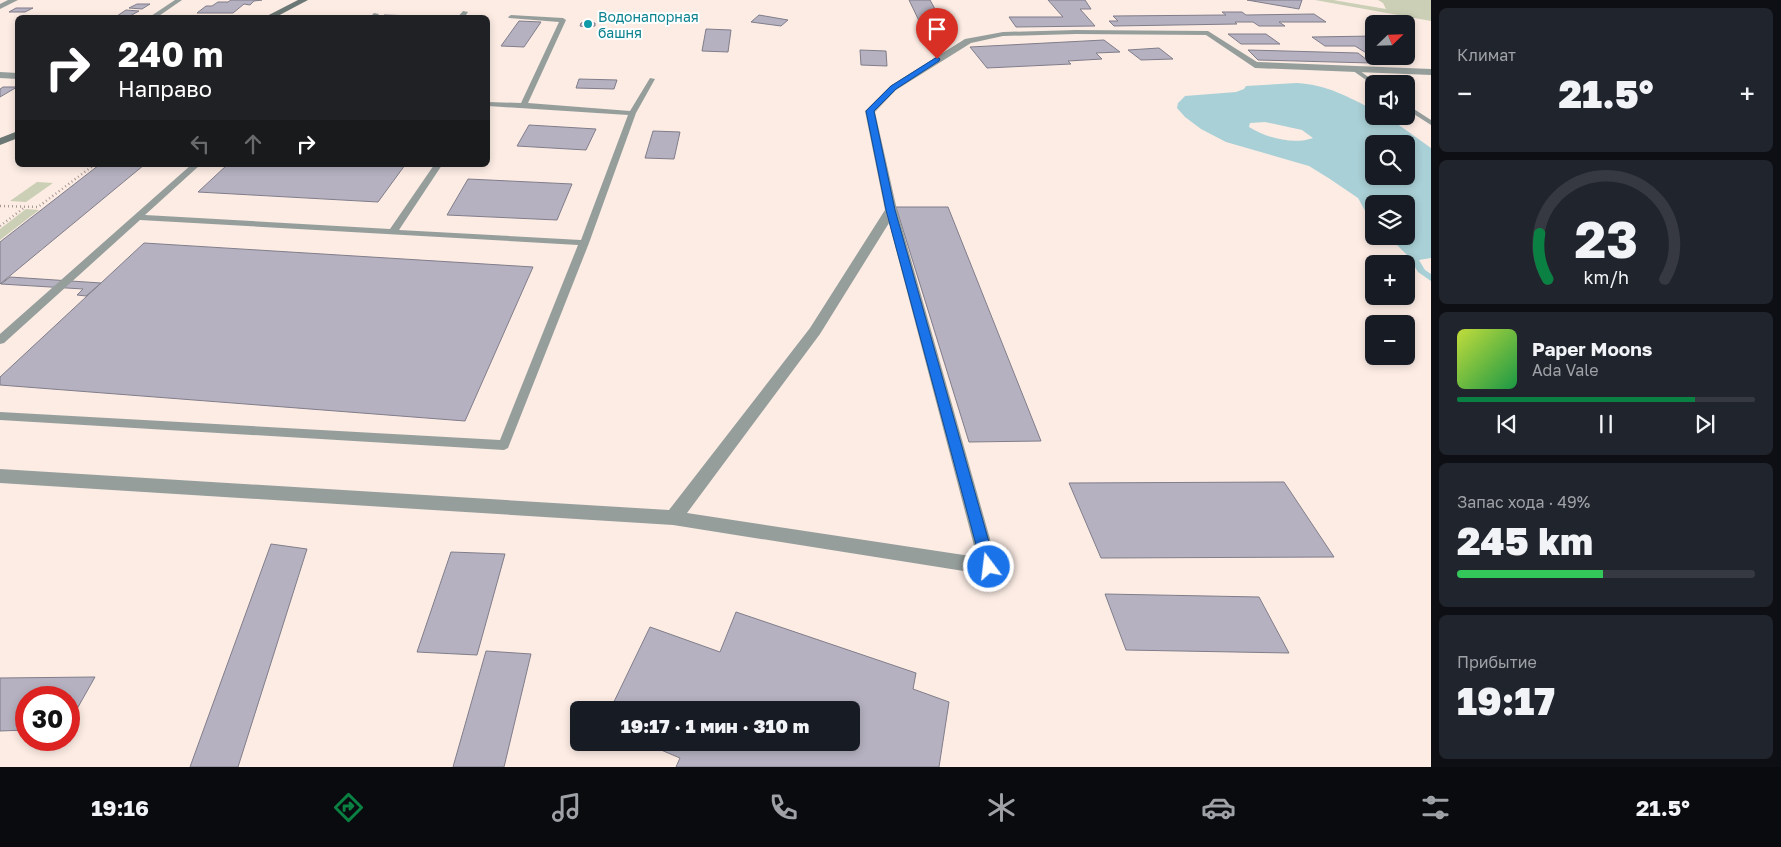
<!DOCTYPE html>
<html lang="ru">
<meta charset="utf-8">
<style>
:root{--surface:#171b24;--page:#20242c;--text:#f1f3f6;--muted:#9ea1a6;--line:#363941;--accent:#0b8043}
body{margin:0;font-family:"Golos Text",sans-serif;background:var(--page);color:var(--text);height:100vh;display:flex;flex-direction:column;font-size:19px;white-space:nowrap}
*{box-sizing:border-box;margin:0}
p{font-size:16px;color:var(--muted)}
.icon{flex:none;width:28px;height:28px;fill:none;stroke:currentColor;stroke-width:2;stroke-linecap:round;stroke-linejoin:round}
.map{position:relative;flex:1;overflow:hidden}
.side{display:flex;flex-direction:column;gap:8px;padding:8px;background:#0d0f14;width:350px}
.side>*{flex:none}
.banner{position:absolute;left:15px;top:15px;width:475px;height:152px;border-radius:8px;box-shadow:0 2px 8px #0003;background:#202124;color:#fff;overflow:hidden}
.needle{width:32px;rotate:67deg}
.fabs{position:absolute;left:1365px;top:15px;display:grid;gap:10px}
.fabs a{display:grid;place-items:center;width:50px;height:50px;border-radius:8px;background:var(--surface);box-shadow:0 2px 8px #0003;font-size:25px}
.speed{position:absolute;left:15px;top:686px;display:flex;gap:10px;font-size:25px;font-weight:700;text-align:center}
.speed>*{display:grid;place-content:center;width:65px;height:65px;border-radius:50%;background:var(--surface);box-shadow:0 2px 8px #0003;line-height:1}
.speed .limit{border:8px solid #d22;background:#fff;color:#111}
.pin{position:absolute;display:grid;place-items:center;width:42px;height:42px;color:#fff;margin:-51px -21px;border-radius:50% 50% 50% 0;rotate:-45deg;box-shadow:0 0 5px #0007}
.pin .icon{rotate:45deg}
.me{position:absolute;width:55px;margin:-28px;rotate:345deg;stroke-linejoin:round;filter:drop-shadow(0 0 4px #0008)}
.turn{display:flex;align-items:center;gap:18px;height:105px;padding:0 20px;font-size:22px}
.turn .icon{width:65px;height:65px;stroke-width:2.5}
.turn b{display:block;font-size:35px;line-height:42px}
.lanes{display:flex;align-items:center;height:48px;padding:0 20px;background:#0003;justify-content:center;gap:25px;direction:ltr}
.lanes .off{opacity:.35}
.big{font-size:38px;font-weight:800;line-height:1.1}
.side .tile{flex:1;display:flex;flex-direction:column;justify-content:center;gap:8px;min-width:0;padding:0 18px;border-radius:8px;background:var(--page)}
.side .dial{align-items:center;gap:0}
.dial svg{height:130px;overflow:visible;fill:none;stroke:var(--line);stroke-width:7;stroke-linecap:round;text-anchor:middle}
.dial text{fill:var(--text);stroke:none}
.song{display:flex;align-items:center;gap:15px}
.cover{width:60px;height:60px;border-radius:8px;background:linear-gradient(135deg,hsl(70 70% 55%),hsl(140 70% 35%))}
.played{height:5px;border-radius:2px;background:linear-gradient(90deg,var(--accent) 80%,var(--line) 80%)}
.keys{display:flex;justify-content:space-around;direction:ltr}
.heat{display:flex;justify-content:space-between;align-items:center;font-size:28px;direction:ltr}
.charge{height:8px;border-radius:4px;background:linear-gradient(90deg,#34c759 49%,var(--line) 0)}
.trip{position:absolute;left:570px;top:701px;width:290px;height:50px;border-radius:8px;background:var(--surface);box-shadow:0 2px 8px #0003;font-weight:800;line-height:50px;text-align:center}
.dock{display:flex;height:80px;justify-content:space-around;align-items:center;background:#090b0e;color:var(--muted)}
.dock .icon{width:35px;height:35px}
.dock .selected{color:var(--accent)}
.dock b{font-size:22px;color:var(--text)}
main{display:flex;flex:1;min-height:0}
.map>svg:first-child{display:block}
</style>
<main>
<div class="map">
<svg width="1431" height="767" viewBox="0 0 1431 767">
<rect width="100%" height="100%" fill="#fcece4"/>
<g fill="#cbcfb5">
<path d="M1315 0H1333L1386 9 1383 3 1378 0H1431V21Z"/>
<path d="M37 182 53 183 26 202 10 201Z"/>
<path d="M26 209 39 210 0 240V229Z"/>
</g>
<path fill="#a9d0d6" fill-rule="evenodd" d="M1297 83C1328 85 1348 97 1374 110V116L1389 118 1431 148V258L1419 260 1425 270 1431 274V281L1418 272 1409 257 1388 236H1406V204H1374V227L1358 198 1330 179 1309 166 1226 142 1201 129 1185 117 1177 108 1178 103 1185 96 1236 92 1244 89 1246 86ZM1265 122 1302 130 1313 138C1293 145 1267 138 1249 127L1250 123ZM1374 144H1406V176H1374Z"/>
<g fill="#b5b1c0" stroke="#807d8a">
<path d="M231 0H262L254 1 250 5 244 4 233 13H197L206 6H212L218 2H228Z"/>
<path d="M909 0H930L945 27H922Z"/>
<path d="M1048 0H1085L1091 9H1080L1095 26 1016 27 1009 17H1063Z"/>
<path d="M1247 0H1302L1299 9Z"/>
<path d="M137 4H150L142 9 129 8Z"/>
<path d="M16 8H33L25 12H9Z"/>
<path d="M126 10 139 11 130 16H117Z"/>
<path d="M1222 12H1242L1246 15 1314 14 1326 22H1279L1285 26H1259L1253 22H1235L1237 24 1114 26 1109 21H1118L1113 16 1226 15Z"/>
<path d="M384 15 449 17 382 18Z"/>
<path d="M759 15 788 20 781 26 751 22Z"/>
<path d="M519 21 541 22 524 47 501 46Z"/>
<path d="M586 22 595 23V26L585 27 580 26 581 23Z"/>
<path d="M706 29 731 30 728 52 702 51Z"/>
<path d="M1228 34H1266L1280 44H1241Z"/>
<path d="M1374 36V54H1368L1355 46H1325L1312 37Z"/>
<path d="M1104 40 1120 52 1096 53 1102 59 1068 61 1071 64 987 68 970 47Z"/>
<path d="M1159 48 1173 59 1141 60 1128 50Z"/>
<path d="M860 50 886 51 887 66 861 65Z"/>
<path d="M1248 50 1358 53 1371 63 1258 60Z"/>
<path d="M579 79 617 80 614 89 576 88Z"/>
<path d="M3 87H17L0 97V89Z"/>
<path d="M529 125 596 129 586 150 517 146Z"/>
<path d="M653 131 680 132 674 159 645 158Z"/>
<path d="M99 165H144L0 284V242Z"/>
<path d="M227 165H405L378 202 198 192Z"/>
<path d="M468 179 572 184 557 220 447 215Z"/>
<path d="M896 207H948L1041 441 969 442Z"/>
<path d="M144 243 533 267 465 421 0 385V377Z"/>
<path d="M10 277 101 283 86 296 77 295 83 289 1 284Z"/>
<path d="M1284 482 1334 557 1101 558 1069 483Z"/>
<path d="M271 544 307 549 238 767H190Z"/>
<path d="M451 552 505 554 477 655 417 652Z"/>
<path d="M1105 594 1259 597 1289 653 1126 650Z"/>
<path d="M736 612 916 673 913 689 949 702 939 767H676L680 758 642 742H851V710H610L650 627 720 652Z"/>
<path d="M486 651 531 654 504 767H453Z"/>
<path d="M95 677 69 723V698H26V730L0 731V678Z"/>
</g>
<g fill="none" stroke-linecap="round" stroke-linejoin="round">
<g stroke="#a79b95" stroke-width="2.5" stroke-dasharray="1 3" stroke-linecap="butt">
<path d="M0 206 38 207 94 165"/>
<path d="M0 226 25 207"/>
</g>
<g fill="#969e9c" fill-rule="evenodd">
<path d="M175 0H182L156 18H148Z"/>
<path d="M463 11 468 12 464 18H457Z"/>
<path d="M374 13 379 14 376 18H369Z"/>
<path d="M511 15 563 18 566 20 528 103 630 111 650 78 655 79 636 113 589 243 508 448 504 450 0 420V412L500 440 578 245 140 220 4 343 0 344V334L191 165H200L145 215 390 229 434 165H442L399 230 581 240 628 115 488 106V102L521 103 559 22 509 18 508 17Z"/>
<path d="M1352 68H1356L1378 84 1373 85 1352 70Z"/>
<path d="M1406 104 1431 120V125L1406 109Z"/>
</g>
<g fill="#969e9c" fill-rule="evenodd">
<path d="M8 0H18L0 9V4Z"/>
<path d="M1076 30 1208 31 1257 62 1431 69V75L1255 68 1206 35 1076 34 1003 36 971 43 896 90 875 112 897 210 998 567 996 573 989 575 673 525 0 483V469L669 510 810 328 885 210 865 111 890 86 965 39 1003 32ZM889 223 977 557 687 513 820 334Z"/>
<path d="M0 72 18 73V79L0 78Z"/>
</g>
<g fill="#6b7774" fill-rule="evenodd">
<path d="M298 0H308L274 18H263Z"/>
<path d="M18 131V138L0 145V138Z"/>
</g>
</g>
<path fill="#1a73e8" stroke="#114b97" d="M937 57 940 59 939 61 896 89 874 111 895 210 996 567 994 571 989 573 984 571 982 567 886 210 866 111 891 86Z"/>
<circle fill="#0f9aa8" stroke="#fff" stroke-width="2" cx="588" cy="24" r="5"/>
<g text-anchor="middle" dominant-baseline="central" stroke-width="4" stroke-linejoin="round" paint-order="stroke">
<g font-size="14" fill="#0d838f" stroke="#fff" text-anchor="start">
<text x="598" y="16">Водонапорная<tspan x="598" dy="16">башня</tspan></text>
</g>
</g>
</svg>
<div class="fabs">
<a><svg class="needle" viewBox="-14 -14 28 28"><path d="M0-13l5 13h-10z" fill="#e53935"/><path d="M0 13l5-13h-10z" fill="#9ea1a6"/></svg></a>
<a><svg class="icon" aria-label="sound" viewBox="0 0 24 24"><path d="M4 9h4l5-4v14l-5-4H4zM17 9q2 3 0 6"/></svg></a>
<a><svg class="icon" aria-label="search" viewBox="0 0 24 24"><circle cx="10" cy="10" r="6"/><path d="M15 15l6 6"/></svg></a>
<a><svg class="icon" aria-label="layers" viewBox="0 0 24 24"><path d="M12 4l9 5-9 5-9-5zM3 14l9 5 9-5"/></svg></a>
<a>+</a>
<a>−</a>
</div>
<div class="speed"><div class="limit">30</div></div>
<div class="pin" style="left:937px;top:59px;background:#d93025"><svg class="icon" aria-label="arrive" viewBox="0 0 24 24"><path d="M6 21V4h12l-3 4 3 4H6"/></svg></div>
<svg class="me" style="left:989px;top:567px" viewBox="-20 -20 40 40"><circle r="17" fill="#1a73e8" stroke="#fff" stroke-width="3"/><path d="M0-11L8 9 0 5-8 9z" fill="#fff"/></svg>
<div class="trip">19:17 · 1 мин · 310 m</div>
<div class="banner">
<div class="turn"><svg class="icon" aria-label="right" viewBox="0 0 24 24"><path d="M7 20v-9h11M14 6l5 5-5 5"/></svg><div><b>240 m</b>Направо</div></div>
<div class="lanes"><svg class="icon off" aria-label="left" viewBox="0 0 24 24"><path d="M17 20v-9H6M10 6l-5 5 5 5"/></svg><svg class="icon off" aria-label="ahead" viewBox="0 0 24 24"><path d="M12 20V5M6 11l6-6 6 6"/></svg><svg class="icon" aria-label="right" viewBox="0 0 24 24"><path d="M7 20v-9h11M14 6l5 5-5 5"/></svg></div>
</div>
</div>
<section class="side">
<div class="tile"><p>Климат</p>
<div class="heat"><a>−</a><b class="big">21.5°</b><a>+</a></div>
</div>
<div class="tile dial"><svg viewBox="0 0 100 80">
<path d="M14 69A42 42 0 1 1 86 69"/>
<path d="M14 69A42 42 0 0 1 9 41" stroke="#0b8043"/>
<text x="50" y="56" font-size="32" font-weight="700">23</text>
<text x="50" y="72" font-size="11">km/h</text>
</svg></div>
<div class="tile">
<div class="song"><i class="cover"></i><div><b>Paper Moons</b><p>Ada Vale</p></div></div>
<div class="played"></div>
<div class="keys"><svg class="icon" aria-label="previous" viewBox="0 0 24 24"><path d="M18 5L8 12l10 7zM5 5v14"/></svg><svg class="icon" aria-label="pause" viewBox="0 0 24 24"><path d="M8 5v14M16 5v14"/></svg><svg class="icon" aria-label="next" viewBox="0 0 24 24"><path d="M6 5l10 7-10 7zM19 5v14"/></svg></div>
</div>
<div class="tile"><p>Запас хода · 49%</p><b class="big">245 km</b><div class="charge"></div></div>
<div class="tile"><p>Прибытие</p><b class="big">19:17</b></div>
</section>
</main>
<nav class="dock">
<b>19:16</b>
<svg class="icon selected" aria-label="directions" viewBox="0 0 24 24"><path d="M12 3l9 9-9 9-9-9zM9 14v-3h6M13 9l2 2-2 2"/></svg>
<svg class="icon" aria-label="music" viewBox="0 0 24 24"><path d="M9 18V5l10-2v13"/><circle cx="6" cy="18" r="3"/><circle cx="16" cy="16" r="3"/></svg>
<svg class="icon" aria-label="phone" viewBox="0 0 24 24"><path d="M5 4h4l2 5-3 2q2 4 5 5l2-3 5 2v4C11 20 4 13 5 4z"/></svg>
<svg class="icon" aria-label="climate" viewBox="0 0 24 24"><path d="M12 3v18M4 7l16 10M4 17L20 7"/></svg>
<svg class="icon" aria-label="car" viewBox="0 0 24 24"><path d="M5 17H2v-5l4-1 3-4h7l3 4 3 1v5h-3M9 17h6M6 11h13"/><circle cx="7" cy="17" r="2"/><circle cx="17" cy="17" r="2"/></svg>
<svg class="icon" aria-label="filters" viewBox="0 0 24 24"><path d="M4 7h16M4 17h16"/><circle cx="9" cy="7" r="2"/><circle cx="15" cy="17" r="2"/></svg>
<b>21.5°</b>
</nav>
